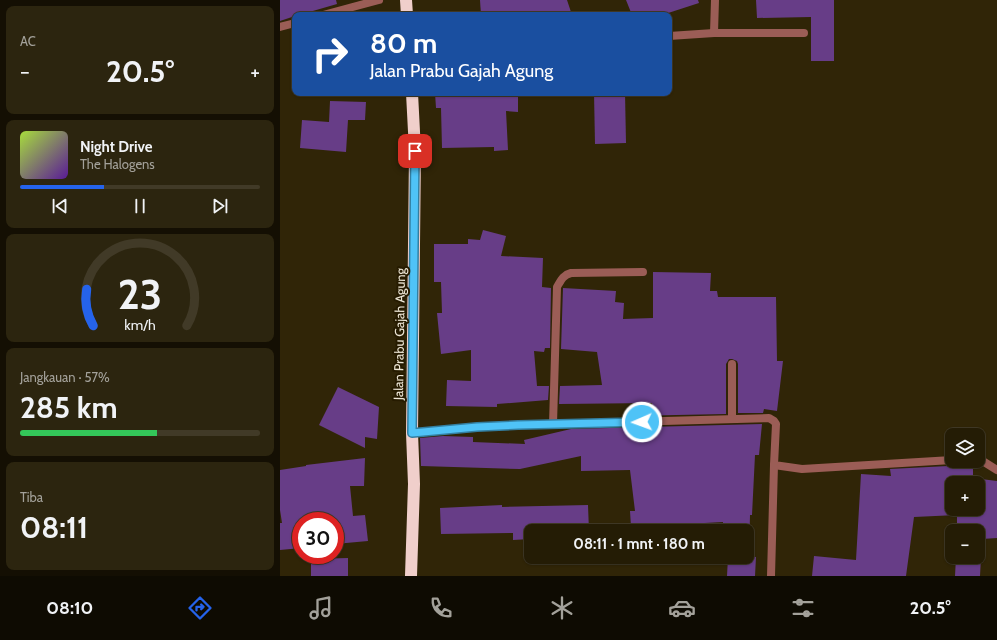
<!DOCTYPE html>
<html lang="id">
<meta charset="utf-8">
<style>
:root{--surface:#241c05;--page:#2c250f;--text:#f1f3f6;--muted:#a3a19a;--line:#413a27;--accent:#2563eb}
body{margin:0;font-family:Cabin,sans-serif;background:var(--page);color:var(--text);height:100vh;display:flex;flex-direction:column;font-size:15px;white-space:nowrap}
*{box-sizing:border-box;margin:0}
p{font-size:13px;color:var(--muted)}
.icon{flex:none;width:22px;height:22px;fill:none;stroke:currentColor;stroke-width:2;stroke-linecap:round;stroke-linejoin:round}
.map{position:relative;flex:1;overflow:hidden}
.panel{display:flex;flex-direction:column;gap:6px;padding:6px;background:#140f03;width:280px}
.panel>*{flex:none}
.top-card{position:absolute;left:12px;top:12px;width:380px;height:84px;border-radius:8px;box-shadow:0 1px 3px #0004,0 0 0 1px var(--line);background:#1a4fa0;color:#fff;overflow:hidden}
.fabs{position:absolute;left:665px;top:428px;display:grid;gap:8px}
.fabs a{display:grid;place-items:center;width:40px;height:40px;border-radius:8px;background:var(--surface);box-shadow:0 1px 3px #0004,0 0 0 1px var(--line);font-size:20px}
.speed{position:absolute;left:12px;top:512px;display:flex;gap:8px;font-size:20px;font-weight:700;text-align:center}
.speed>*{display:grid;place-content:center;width:52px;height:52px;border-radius:50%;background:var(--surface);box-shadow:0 1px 3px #0004,0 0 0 1px var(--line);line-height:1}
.speed .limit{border:6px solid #d22;background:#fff;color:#111}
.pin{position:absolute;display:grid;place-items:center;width:34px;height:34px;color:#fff;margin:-17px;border-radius:8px;box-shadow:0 2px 6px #0006}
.me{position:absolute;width:44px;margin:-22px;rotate:268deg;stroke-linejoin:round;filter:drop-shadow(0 0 3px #0008)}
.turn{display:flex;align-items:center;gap:14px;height:84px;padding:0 12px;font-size:18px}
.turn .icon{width:52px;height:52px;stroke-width:2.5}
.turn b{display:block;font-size:28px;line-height:34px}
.big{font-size:30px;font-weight:700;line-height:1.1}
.panel .card{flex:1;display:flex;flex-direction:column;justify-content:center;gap:6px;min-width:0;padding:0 14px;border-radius:8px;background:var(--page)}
.panel .dial{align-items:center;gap:0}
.dial svg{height:104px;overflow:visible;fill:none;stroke:var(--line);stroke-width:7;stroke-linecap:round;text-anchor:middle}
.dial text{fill:var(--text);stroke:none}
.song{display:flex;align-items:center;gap:12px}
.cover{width:48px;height:48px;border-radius:6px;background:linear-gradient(135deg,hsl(80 70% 55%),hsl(270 70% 35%))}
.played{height:4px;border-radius:2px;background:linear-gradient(90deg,var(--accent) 35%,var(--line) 35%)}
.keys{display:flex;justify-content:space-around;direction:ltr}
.heat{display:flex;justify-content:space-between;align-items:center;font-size:22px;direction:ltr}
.charge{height:6px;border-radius:3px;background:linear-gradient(90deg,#34c759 57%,var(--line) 0)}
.trip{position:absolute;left:244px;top:524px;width:230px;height:40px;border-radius:8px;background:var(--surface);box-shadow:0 1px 3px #0004,0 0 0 1px var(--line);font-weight:700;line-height:40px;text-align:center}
.tab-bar{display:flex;height:64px;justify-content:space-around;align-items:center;background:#0e0b02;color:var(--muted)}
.tab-bar .icon{width:28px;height:28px}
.tab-bar .selected{color:var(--accent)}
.tab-bar b{font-size:18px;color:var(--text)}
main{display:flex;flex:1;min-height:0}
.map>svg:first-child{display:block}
</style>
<main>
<section class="panel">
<div class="card"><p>AC</p>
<div class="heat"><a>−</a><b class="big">20.5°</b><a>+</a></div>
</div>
<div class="card">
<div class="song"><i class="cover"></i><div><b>Night Drive</b><p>The Halogens</p></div></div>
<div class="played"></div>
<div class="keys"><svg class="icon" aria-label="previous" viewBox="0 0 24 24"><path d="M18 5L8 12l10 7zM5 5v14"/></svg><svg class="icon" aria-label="pause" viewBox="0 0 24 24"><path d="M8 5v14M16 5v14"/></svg><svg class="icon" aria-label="next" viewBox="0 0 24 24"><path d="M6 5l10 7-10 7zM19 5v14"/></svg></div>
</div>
<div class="card dial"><svg viewBox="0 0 100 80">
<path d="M14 69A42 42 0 1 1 86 69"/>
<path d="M14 69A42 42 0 0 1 9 41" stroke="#2563eb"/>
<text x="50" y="56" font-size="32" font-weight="700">23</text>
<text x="50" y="72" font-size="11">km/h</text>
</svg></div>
<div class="card"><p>Jangkauan · 57%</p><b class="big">285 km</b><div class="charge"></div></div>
<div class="card"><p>Tiba</p><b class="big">08:11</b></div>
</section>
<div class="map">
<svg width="717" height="576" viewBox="0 0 717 576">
<rect width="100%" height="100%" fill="#302507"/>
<g fill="#673d87" fill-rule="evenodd">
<path d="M0 0H56L57 4 19 15H15V16L0 21Z"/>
<path d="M200 0H287L292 15H201Z"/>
<path d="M346 0H418L419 3 382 15H352Z"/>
<path d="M476 0H554V61H531V17L477 18Z"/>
<path d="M155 93H238V112L226 111 228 150 214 151V147L162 148 161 108H156Z"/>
<path d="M314 93H345L346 143 315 144Z"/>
<path d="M50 101 86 102 85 120H68L66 152 20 148 22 120 49 122Z"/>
<path d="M203 230 226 236 221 256 263 258 262 287 271 288 270 348H265L264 352 254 351 257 386H269L268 400 217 404V407L166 406 167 380 191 381V350L161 354 157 313H162L161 282H154V244H188V239L200 240Z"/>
<path d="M373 272 431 273 430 291H437L438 297H496L497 361H503L497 411 484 409 483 413H458V364L457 361 452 359H449L446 364V414L347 416 373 411 372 403 279 404 280 386 322 385 317 352 281 349 283 288 336 291 335 302 344 303 343 319 373 318Z"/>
<path d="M58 387 99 407 97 439 85 437V448L39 425Z"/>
<path d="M482 424 479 455H475L472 515H470L469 556 476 557 475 576H447L448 557H467V531H442L443 522 351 527 350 511H355L350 470 301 471V456L240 469 141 466 140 438 163 436 193 437V442L245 444 244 440 291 429Z"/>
<path d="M85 458 84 486H70L73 516 85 515 88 541 55 544V521H21V548L0 550V523H2L0 510V470L26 466V465Z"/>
<path d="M668 466 693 467V478L717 481V538L702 539 700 576H675L676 557H698V531H677V515L634 517 626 576H532L534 556 576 560 581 474 611 476 610 469ZM672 483H698V509H672Z"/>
<path d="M222 505V507L308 505 309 531H251V539L233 540V533L161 534 160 508Z"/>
<path d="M68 558V576H31V559Z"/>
</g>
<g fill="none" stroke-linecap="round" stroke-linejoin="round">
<g stroke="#9b5d56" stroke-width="8">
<path d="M43 15 99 0"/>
<path d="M0 27 15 23"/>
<path d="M434 33H524"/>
<path d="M389 36 434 33 435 0"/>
<path d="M452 364V419"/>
<path d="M273 424 277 287C281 280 283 275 291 273L363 272"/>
<path d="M132 433 197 427 238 425 489 418 494 421 496 424 494 465 522 469 672 460"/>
<path d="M698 460H701L717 470"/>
<path d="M491 576 494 465"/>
</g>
<g stroke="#f0cfcb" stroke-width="12">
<path d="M126 0 127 15"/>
<path d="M131 576 134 484 132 433 135 151 132 93"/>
</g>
</g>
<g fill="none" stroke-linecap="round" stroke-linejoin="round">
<defs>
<path id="route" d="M135 151 132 433 197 427 238 425 362 422"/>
</defs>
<use href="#route" stroke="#337fa1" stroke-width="10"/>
<use href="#route" stroke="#4fc3f7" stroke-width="7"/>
</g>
<g text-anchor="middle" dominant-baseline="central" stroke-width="4" stroke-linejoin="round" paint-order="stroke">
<g font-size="13" fill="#ede6d5" stroke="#261b00">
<text transform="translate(119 334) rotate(-89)">Jalan Prabu Gajah Agung</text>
</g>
</g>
</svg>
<div class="fabs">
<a><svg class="icon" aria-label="layers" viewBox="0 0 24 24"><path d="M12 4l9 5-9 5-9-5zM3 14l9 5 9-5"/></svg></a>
<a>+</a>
<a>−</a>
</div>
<div class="speed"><div class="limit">30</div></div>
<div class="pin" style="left:135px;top:151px;background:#d93025"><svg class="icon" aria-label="arrive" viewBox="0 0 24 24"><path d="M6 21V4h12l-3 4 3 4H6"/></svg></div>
<svg class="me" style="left:362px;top:422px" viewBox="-20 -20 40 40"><circle r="17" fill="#4fc3f7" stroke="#fff" stroke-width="3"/><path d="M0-11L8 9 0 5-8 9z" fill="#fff"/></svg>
<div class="trip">08:11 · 1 mnt · 180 m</div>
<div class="top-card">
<div class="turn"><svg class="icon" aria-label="right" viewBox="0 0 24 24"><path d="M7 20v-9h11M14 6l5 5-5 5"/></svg><div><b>80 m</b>Jalan Prabu Gajah Agung</div></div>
</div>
</div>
</main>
<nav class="tab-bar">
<b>08:10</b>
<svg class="icon selected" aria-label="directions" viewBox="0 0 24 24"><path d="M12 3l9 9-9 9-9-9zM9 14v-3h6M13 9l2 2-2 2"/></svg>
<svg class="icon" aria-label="music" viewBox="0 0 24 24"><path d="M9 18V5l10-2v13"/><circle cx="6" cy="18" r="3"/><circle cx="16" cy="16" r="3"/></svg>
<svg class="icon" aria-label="phone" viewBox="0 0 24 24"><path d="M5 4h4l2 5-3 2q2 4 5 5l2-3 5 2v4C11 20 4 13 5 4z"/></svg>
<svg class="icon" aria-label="climate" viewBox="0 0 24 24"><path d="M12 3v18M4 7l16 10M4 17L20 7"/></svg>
<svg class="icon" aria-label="car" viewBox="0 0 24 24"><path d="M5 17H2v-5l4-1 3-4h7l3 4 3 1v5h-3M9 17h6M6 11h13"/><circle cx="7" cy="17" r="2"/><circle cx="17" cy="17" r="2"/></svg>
<svg class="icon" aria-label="filters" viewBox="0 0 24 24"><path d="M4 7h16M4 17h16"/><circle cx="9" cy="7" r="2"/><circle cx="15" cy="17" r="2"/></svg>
<b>20.5°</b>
</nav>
